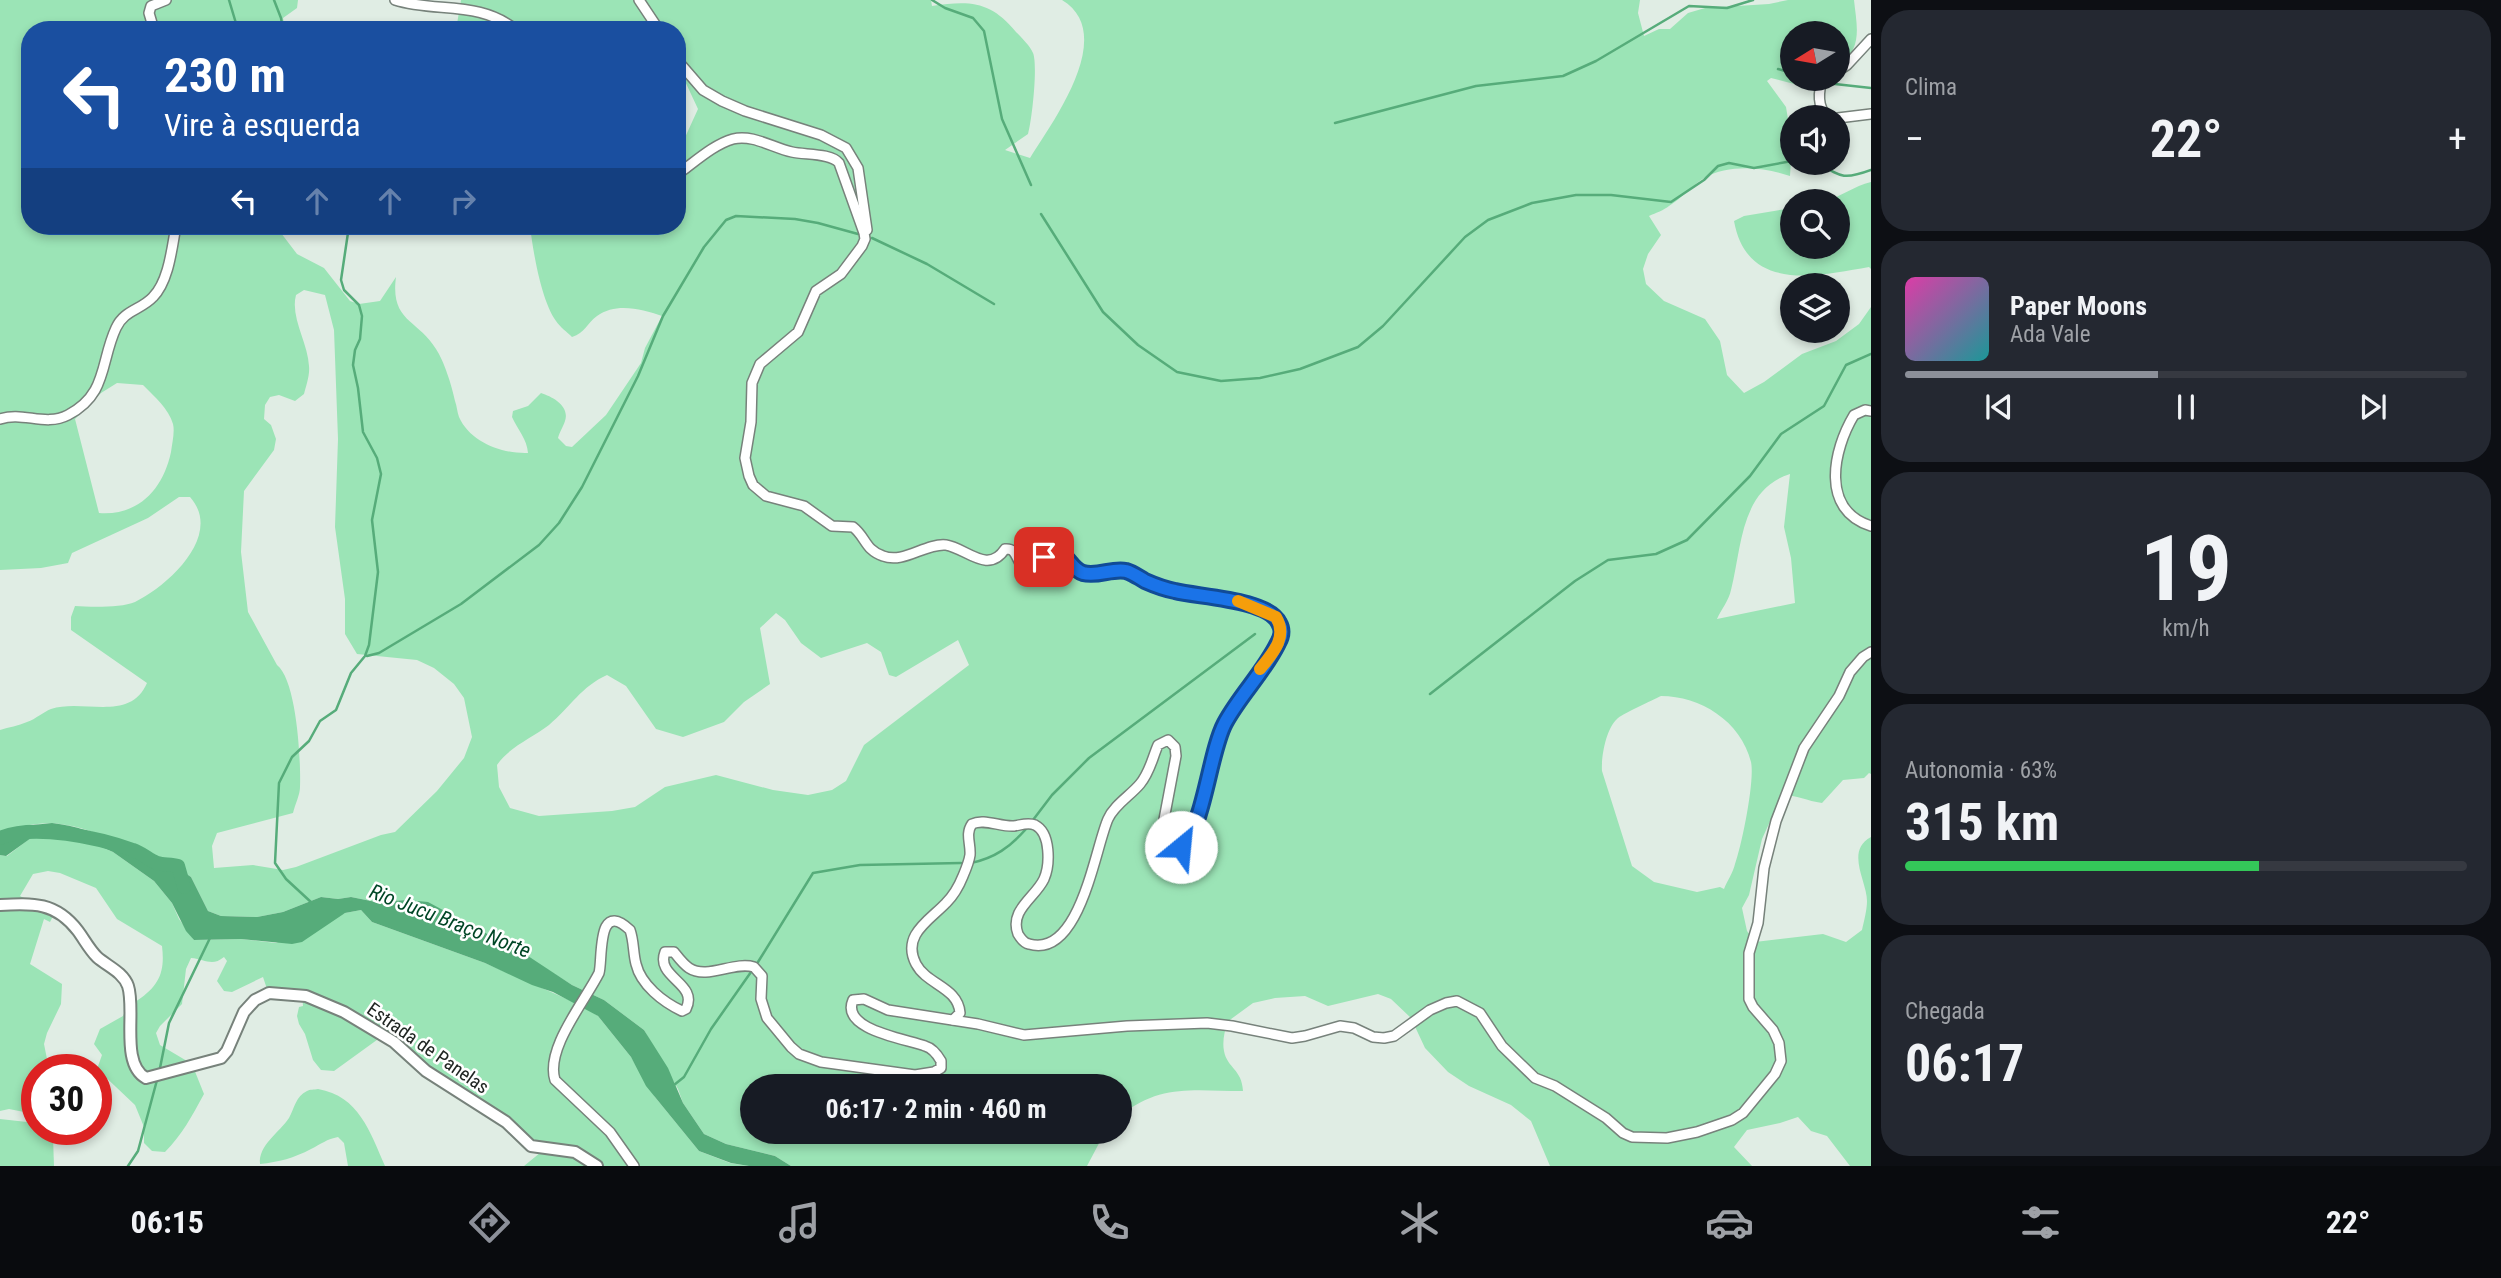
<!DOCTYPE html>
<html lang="pt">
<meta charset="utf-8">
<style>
:root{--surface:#171b24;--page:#242831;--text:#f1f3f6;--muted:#9ea1a6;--line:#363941;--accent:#8c9099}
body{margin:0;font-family:"Roboto Condensed",sans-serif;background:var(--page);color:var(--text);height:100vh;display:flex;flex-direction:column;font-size:26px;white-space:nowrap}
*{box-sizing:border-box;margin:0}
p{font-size:23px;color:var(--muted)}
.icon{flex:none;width:38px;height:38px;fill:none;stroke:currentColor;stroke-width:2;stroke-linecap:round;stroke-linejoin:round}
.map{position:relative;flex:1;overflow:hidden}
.details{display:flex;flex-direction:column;gap:10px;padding:10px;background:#0d0f14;width:630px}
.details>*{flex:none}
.top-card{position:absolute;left:21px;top:21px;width:665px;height:214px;border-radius:28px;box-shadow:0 4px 10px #0003;background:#1a4fa0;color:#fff;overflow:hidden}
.needle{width:46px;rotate:259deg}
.tools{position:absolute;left:1780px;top:21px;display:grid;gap:14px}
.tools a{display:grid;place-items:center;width:70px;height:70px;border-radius:50%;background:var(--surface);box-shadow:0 4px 10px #0003;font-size:35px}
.speed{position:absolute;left:21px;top:1054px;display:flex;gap:14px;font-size:35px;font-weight:700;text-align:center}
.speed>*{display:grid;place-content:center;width:91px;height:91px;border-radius:50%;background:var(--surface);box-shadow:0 4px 10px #0003;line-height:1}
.speed .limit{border:10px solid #d22;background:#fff;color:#111}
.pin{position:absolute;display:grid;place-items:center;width:60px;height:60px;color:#fff;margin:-30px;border-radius:14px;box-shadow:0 4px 10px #0006}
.me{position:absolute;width:77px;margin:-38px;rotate:28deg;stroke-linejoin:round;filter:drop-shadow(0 0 5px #0008)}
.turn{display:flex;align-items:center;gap:24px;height:147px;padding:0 28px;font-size:32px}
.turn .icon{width:91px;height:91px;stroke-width:2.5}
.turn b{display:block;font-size:49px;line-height:60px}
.lanes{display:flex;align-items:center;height:66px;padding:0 28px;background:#0003;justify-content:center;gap:35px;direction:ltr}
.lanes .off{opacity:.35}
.big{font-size:52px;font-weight:700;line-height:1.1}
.details .widget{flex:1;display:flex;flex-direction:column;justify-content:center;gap:10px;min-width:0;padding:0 24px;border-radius:28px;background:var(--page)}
.details .dial{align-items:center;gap:0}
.dial b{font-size:91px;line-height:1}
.song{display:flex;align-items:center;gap:21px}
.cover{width:84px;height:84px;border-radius:10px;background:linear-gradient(135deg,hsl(320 70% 55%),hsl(180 70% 35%))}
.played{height:7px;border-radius:4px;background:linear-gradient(90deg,var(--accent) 45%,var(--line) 45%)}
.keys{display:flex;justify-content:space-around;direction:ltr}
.heat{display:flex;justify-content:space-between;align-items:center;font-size:38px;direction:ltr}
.charge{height:10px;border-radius:5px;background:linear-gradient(90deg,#34c759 63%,var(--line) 0)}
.trip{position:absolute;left:740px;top:1074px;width:392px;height:70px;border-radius:35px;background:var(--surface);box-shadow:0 4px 10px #0003;font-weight:700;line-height:70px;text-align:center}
.tabs{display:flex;height:112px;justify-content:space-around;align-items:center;background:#090b0e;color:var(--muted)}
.tabs .icon{width:49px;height:49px}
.tabs .selected{color:var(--accent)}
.tabs b{font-size:32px;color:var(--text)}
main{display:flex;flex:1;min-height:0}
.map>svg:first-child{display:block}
</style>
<main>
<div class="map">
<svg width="1871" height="1166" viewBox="0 0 1871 1166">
<rect width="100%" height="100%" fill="#e0ede4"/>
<g fill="#9be4b6" fill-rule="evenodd">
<path d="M0 0H298L297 8 283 18 285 30H30V226H279L281 233 297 254 324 268 350 301 359 304 380 301 396 277C390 322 418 319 436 349 444 361 452 386 455 401 457 406 457 412 459 417 470 442 502 454 528 453 527 439 518 430 512 417L513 411 528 406 541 393C553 397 570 406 565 421 563 427 560 431 558 438L566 446 572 447 606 415 641 363 645 348 662 316C642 309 616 302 597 316 587 323 585 333 572 337 567 332 560 327 556 321 541 300 533 251 530 226H677V155L698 109 677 64V30H456L461 0H931L932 6C972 0 991 2 1016 32 1022 38 1030 46 1033 53 1038 65 1032 120 1028 134L1005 150 1030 158C1053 121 1118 34 1062 0H1640L1638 13 1644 36 1659 29H1670L1688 13 1705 8 1769 4 1788 0H1854C1857 28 1863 48 1838 67V33H1792V79H1823L1813 89 1771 78 1767 81 1786 107 1792 144 1790 176C1764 167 1729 164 1704 178 1691 186 1682 198 1669 206 1664 210 1656 213 1649 216L1661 235 1648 254 1643 269 1646 284 1664 301 1705 319 1720 341 1727 375 1744 393 1764 382 1802 354 1836 341 1859 324 1871 307V774L1869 773 1864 778 1843 780 1822 803C1807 801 1797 795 1782 795L1762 839 1749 895 1742 908 1747 931 1755 942 1823 934 1846 942 1862 930C1864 921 1867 910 1867 901 1867 881 1845 851 1871 837V1166H1850L1827 1136 1811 1131 1798 1117 1780 1123 1747 1130 1734 1147 1752 1166H1550L1531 1121 1511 1105 1469 1086 1448 1072 1425 1048 1411 1018 1391 999 1378 994 1328 1006 1305 996 1275 998 1253 1003 1227 1022C1225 1031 1222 1041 1224 1051 1227 1068 1242 1069 1243 1091 1195 1091 1160 1083 1120 1116V1087H752V1132H1105L1087 1166H791L775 1156 726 1144 704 1134 683 1103 678 1089 644 1030 604 1000 572 985 516 950 407 900 376 902 351 897 338 899 321 897 283 912 257 917 221 916 208 911 191 877 181 871C139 854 84 818 37 824 24 825 12 830 0 834V730C9 727 18 726 27 722 36 719 43 712 51 709 82 698 130 723 147 683L71 630V617L75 606C90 607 121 608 135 602 168 586 224 535 190 497H179L148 518 72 553 68 563 41 568 0 570ZM304 290 325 295 334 330 338 439 335 527 345 599V634L357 654 417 660 434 668 454 684 464 698 472 737 464 758 437 791 395 832 381 835 296 867 283 870 253 865 214 868 212 846 217 833 293 813C295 804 300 795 300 787 301 761 297 681 277 665L248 612 241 552 244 491 274 450 276 439 271 425 264 419 265 405 270 397 279 395 295 401 304 394C306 386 310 375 309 366 308 343 290 317 296 295ZM117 383 143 385C154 396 169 409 173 424 175 432 172 444 171 452 163 489 139 516 99 513L75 419 101 393ZM1790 474 1784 527 1791 558 1795 603 1717 619C1721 610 1729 600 1731 590 1742 547 1740 490 1790 474ZM776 613 785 620 801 643 821 658 867 643 881 652 889 675 896 677 958 640 969 665 864 745 846 781 832 790 808 795 773 790 716 775 665 787 635 807 612 811 539 816 510 808 499 787 497 765C509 747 532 738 549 725 570 707 582 686 607 675L626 686 656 729 683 737 724 722 744 702 770 684 760 628ZM1661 696C1700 696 1741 721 1751 762 1755 780 1742 845 1735 864 1733 873 1727 881 1724 889L1720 887 1697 892 1654 882 1632 866 1602 771C1601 757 1606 729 1617 719 1620 715 1653 700 1661 696Z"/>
<path d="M1871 182V269L1869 267C1817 276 1747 293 1734 221L1744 216 1792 208V247H1838V201H1824C1841 197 1854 186 1871 182Z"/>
<path d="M37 833H70L113 852 154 881 172 903 179 919 194 940 241 939 276 943 345 913 361 910 372 922 485 963 585 1007 598 1016 631 1057 655 1097 699 1151 730 1163 749 1166H524L546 1148 381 1037 334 1071 321 1070 313 1060 305 1034 299 1024 297 1016 299 1007 303 1006 302 993 267 989 263 977 232 992 224 991 217 981 227 961 224 957C212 967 205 959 191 958L186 969 182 1004 160 1026 156 1033 160 1045 192 1064 204 1094C192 1116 182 1135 165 1152L152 1151 144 1143V1127L135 1105 97 1069 102 1055 94 1044 100 1029 123 1016C127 1006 130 1005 138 1000 160 985 165 971 162 946L117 919 96 888 60 873 48 871 33 874 20 896 54 914 50 922 44 919 30 964 62 984 61 1004 47 1033 44 1044 49 1069H37V1105L29 1113 9 1109 0 1111V855L7 856Z"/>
<path d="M318 1089C359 1096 370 1132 385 1166H348L344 1143 338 1137C327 1139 321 1144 311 1149 294 1158 279 1162 260 1164 258 1145 280 1132 289 1118 294 1109 296 1096 307 1091 310 1089 314 1090 318 1089Z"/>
<path d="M0 1119 27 1122 53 1137 54 1166H0Z"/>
</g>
<path fill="#56ac7a" d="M52 823C98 828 139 854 182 871L191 877 208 911 221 916 257 917 283 912 321 897 338 899 351 897 376 902 407 900 428 902 528 956 572 985 604 1000 644 1030 668 1068 683 1103 704 1134 726 1144 775 1156 791 1166H749L731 1163 699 1151 646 1086 631 1057 598 1016 553 992 532 985 485 963 372 922 361 910 345 913 302 942 292 944 241 939 194 940 186 931 172 903 154 881 113 852 70 833H38L6 856 0 855V834L24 826Z"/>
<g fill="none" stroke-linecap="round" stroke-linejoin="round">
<g stroke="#56ac7a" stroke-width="2.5">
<path d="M229 0 238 30"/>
<path d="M274 0 281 18 283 30"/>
<path d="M932 0 945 8 973 18 984 31 1002 119 1031 185"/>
<path d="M1778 69 1792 73"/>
<path d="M1811 79 1815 80"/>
<path d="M1826 83 1871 88"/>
<path d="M1335 123 1476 86 1563 76 1596 61 1689 6 1727 8 1753 0"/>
<path d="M1818 163C1841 177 1844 180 1871 170"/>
<path d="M1041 214 1103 312 1138 345 1177 372 1221 381 1260 378 1300 369 1358 347 1383 326 1465 237 1488 220 1532 203 1576 195H1611L1671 202 1704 180 1718 166 1729 163 1754 168 1792 161"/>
<path d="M872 238 927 264 994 304"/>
<path d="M367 656 379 653 461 604 539 545 559 523 582 487 638 376 663 316 704 247 726 220 736 216 795 219 818 223 858 234"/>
<path d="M1430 694 1575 581 1608 560 1656 554 1687 540 1750 476 1781 434 1824 406 1846 365 1871 354"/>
<path d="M1033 820 1052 795 1089 758 1255 634"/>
<path d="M971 863C995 858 1010 847 1026 829"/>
<path d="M312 903 286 879 275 863 279 783 292 757 309 741 320 721 336 710 351 673 365 656 369 645 378 572 372 520 381 474 377 458 363 432 358 388 353 365 355 350 360 339 362 316 359 305 344 290 341 280 349 226"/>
<path d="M758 962 813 873 860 865 961 863"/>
<path d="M160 1068 169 1023 210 938"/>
<path d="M674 1085 684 1077 711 1029 751 972"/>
<path d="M128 1166 138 1151 157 1080"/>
</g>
<path stroke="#56ac7a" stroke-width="14" d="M0 838C33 823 100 838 133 850 142 853 149 860 157 863 163 865 171 864 178 866L184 887"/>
<defs>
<g id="minor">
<path d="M395 0C436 13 479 0 516 30"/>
<path d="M639 0 659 30"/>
<path d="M154 30 149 13 151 6 166 0"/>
<path d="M677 60 703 90 722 101 745 111 821 135 846 148 858 168 867 230"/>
<path d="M1838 71 1847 65 1871 39"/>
<path d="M1823 79C1818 91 1817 108 1828 117"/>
<path d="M1838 118 1871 114"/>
<path d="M677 171H682C697 160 715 144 733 139 753 134 773 148 792 152 805 155 831 153 839 163L864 233 865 239 862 246 841 274 816 291 798 332 760 364 752 383 751 422 745 458 749 476 753 485 766 496 804 506 832 526 853 527C866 537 865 550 883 556 904 564 925 543 946 545 966 548 988 575 1005 549 1015 548 1015 555 1020 563L1032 568 1044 557 1056 553 1065 556 1075 569 1081 572 1090 574 1127 571 1146 582 1175 592 1231 599 1276 617 1281 628 1279 642 1232 711 1219 733 1197 818 1186 843 1181 847 1170 846 1165 841 1162 830 1176 756 1175 747 1168 740 1158 745C1152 759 1150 772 1140 784 1131 795 1114 805 1108 819 1095 848 1080 959 1029 944 1024 943 1021 939 1018 934 1009 910 1035 898 1044 879 1050 865 1051 833 1035 825 1028 822 1021 825 1014 826 1000 827 984 818 972 824 965 834 971 844 970 855 969 862 966 869 963 876 959 886 954 895 946 903 930 920 901 935 916 964 927 985 958 987 960 1013L953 1020"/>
<path d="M1871 411 1865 410 1854 415C1833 450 1820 510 1871 526"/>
<path d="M0 419C23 411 45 427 68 415 108 394 100 362 116 328 124 310 141 310 153 297 169 281 172 247 176 226"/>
<path d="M634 1166 610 1132 555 1080C545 1049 585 1001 599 973 603 960 596 898 630 930 634 941 633 953 636 964 641 985 663 1002 682 1011L686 1009C699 983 655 978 665 952H674C678 957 683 964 689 968 707 980 734 961 754 967L762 976 761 999 767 1018 791 1047 799 1054 821 1062 915 1075 934 1072 941 1068V1061C937 1054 932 1048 925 1046 907 1039 840 1030 853 1000L864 999 888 1010 978 1024 1024 1035 1127 1026 1207 1023 1232 1026 1292 1038 1305 1036 1340 1026 1354 1028 1373 1037 1384 1038 1394 1036 1430 1010 1446 1003 1457 1001 1480 1013 1502 1046 1535 1078 1555 1086 1606 1118 1623 1133 1632 1137 1667 1138 1697 1132 1732 1120 1743 1113 1775 1074 1781 1061 1779 1043 1773 1030 1753 1007 1749 999V953L1758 923 1764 868 1776 821 1804 748 1839 696 1850 672 1863 657 1871 652"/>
</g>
<path id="tertiary" d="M0 905C33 903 56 902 78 931 84 939 89 949 97 957 107 966 123 972 128 986 136 1010 120 1064 146 1078L221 1058 227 1051 244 1012 255 1000 269 993 306 996 344 1012 394 1042 426 1071 506 1122 531 1146 575 1152 597 1166"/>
</defs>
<use href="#minor" stroke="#77827b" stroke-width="12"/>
<use href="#tertiary" stroke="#77827b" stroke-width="14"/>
<use href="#minor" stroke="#fff" stroke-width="9"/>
<use href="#tertiary" stroke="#fff" stroke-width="10"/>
</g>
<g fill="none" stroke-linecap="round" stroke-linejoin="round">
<defs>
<path id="route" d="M1044 557C1067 543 1067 568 1083 573 1098 577 1112 568 1126 571 1133 573 1138 577 1145 581 1154 585 1165 589 1175 591 1198 597 1268 599 1279 623 1283 630 1282 636 1278 643 1264 672 1240 695 1225 723 1209 753 1204 829 1181 847"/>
</defs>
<use href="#route" stroke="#114b97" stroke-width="18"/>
<use href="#route" stroke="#1a73e8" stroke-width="12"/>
<path stroke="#f59e0b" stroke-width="12" d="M1238 601 1276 617C1288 637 1273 653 1260 669"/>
</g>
<g text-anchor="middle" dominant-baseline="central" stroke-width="5" stroke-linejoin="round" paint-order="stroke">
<g font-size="19" fill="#212623" stroke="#fff">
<text transform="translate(428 1048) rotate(35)">Estrada de Panelas</text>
</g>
<g font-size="21" font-style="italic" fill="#004626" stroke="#fff">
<text transform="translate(450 921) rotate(21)">Rio Jucu Braço Norte</text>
</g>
</g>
</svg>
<div class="tools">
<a><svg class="needle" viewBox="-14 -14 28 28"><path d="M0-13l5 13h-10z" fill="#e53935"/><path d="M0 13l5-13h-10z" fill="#9ea1a6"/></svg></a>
<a><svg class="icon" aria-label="sound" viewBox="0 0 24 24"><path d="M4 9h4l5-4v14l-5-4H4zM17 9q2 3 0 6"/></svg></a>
<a><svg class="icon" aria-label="search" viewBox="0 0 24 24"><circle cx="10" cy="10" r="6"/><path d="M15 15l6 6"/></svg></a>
<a><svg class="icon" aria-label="layers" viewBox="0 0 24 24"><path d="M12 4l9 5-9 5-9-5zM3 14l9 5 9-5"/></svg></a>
</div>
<div class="speed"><div class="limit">30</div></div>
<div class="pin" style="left:1044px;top:557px;background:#d93025"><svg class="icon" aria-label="arrive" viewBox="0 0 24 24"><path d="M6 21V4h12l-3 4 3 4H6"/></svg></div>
<svg class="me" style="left:1181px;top:847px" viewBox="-20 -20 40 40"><circle r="19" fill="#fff"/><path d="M0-13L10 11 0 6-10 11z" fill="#1a73e8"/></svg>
<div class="trip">06:17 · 2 min · 460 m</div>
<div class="top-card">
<div class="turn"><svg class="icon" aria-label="left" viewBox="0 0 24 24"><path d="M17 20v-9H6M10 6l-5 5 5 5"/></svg><div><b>230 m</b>Vire à esquerda</div></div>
<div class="lanes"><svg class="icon" aria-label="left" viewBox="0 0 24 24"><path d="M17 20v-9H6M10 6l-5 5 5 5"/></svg><svg class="icon off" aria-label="ahead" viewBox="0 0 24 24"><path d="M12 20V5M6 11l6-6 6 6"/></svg><svg class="icon off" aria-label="ahead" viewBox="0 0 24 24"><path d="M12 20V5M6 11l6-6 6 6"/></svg><svg class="icon off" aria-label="right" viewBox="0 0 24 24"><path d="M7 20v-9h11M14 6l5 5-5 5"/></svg></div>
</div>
</div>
<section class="details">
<div class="widget"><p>Clima</p>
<div class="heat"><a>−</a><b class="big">22°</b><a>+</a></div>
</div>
<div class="widget">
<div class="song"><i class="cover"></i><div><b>Paper Moons</b><p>Ada Vale</p></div></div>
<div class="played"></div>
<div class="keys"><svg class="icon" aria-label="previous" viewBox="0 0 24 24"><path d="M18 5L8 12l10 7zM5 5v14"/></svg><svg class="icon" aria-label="pause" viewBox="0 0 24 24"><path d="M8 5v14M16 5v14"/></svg><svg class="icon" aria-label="next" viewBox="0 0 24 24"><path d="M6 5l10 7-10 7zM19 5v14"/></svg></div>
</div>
<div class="widget dial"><b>19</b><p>km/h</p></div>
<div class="widget"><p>Autonomia · 63%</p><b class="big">315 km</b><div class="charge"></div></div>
<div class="widget"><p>Chegada</p><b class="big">06:17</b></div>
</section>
</main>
<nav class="tabs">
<b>06:15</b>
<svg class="icon selected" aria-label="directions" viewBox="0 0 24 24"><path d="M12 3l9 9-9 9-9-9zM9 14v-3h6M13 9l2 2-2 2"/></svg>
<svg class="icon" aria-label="music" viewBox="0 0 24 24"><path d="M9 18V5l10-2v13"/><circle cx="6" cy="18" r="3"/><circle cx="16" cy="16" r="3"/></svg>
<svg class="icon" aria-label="phone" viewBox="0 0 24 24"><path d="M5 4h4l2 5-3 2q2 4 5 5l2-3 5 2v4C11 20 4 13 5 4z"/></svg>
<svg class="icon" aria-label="climate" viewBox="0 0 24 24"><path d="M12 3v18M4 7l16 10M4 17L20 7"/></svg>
<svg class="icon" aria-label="car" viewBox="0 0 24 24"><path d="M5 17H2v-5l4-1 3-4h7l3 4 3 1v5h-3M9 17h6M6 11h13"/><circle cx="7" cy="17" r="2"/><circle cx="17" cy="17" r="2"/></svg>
<svg class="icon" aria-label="filters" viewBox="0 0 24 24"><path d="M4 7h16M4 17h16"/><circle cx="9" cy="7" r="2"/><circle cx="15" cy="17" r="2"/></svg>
<b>22°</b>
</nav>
